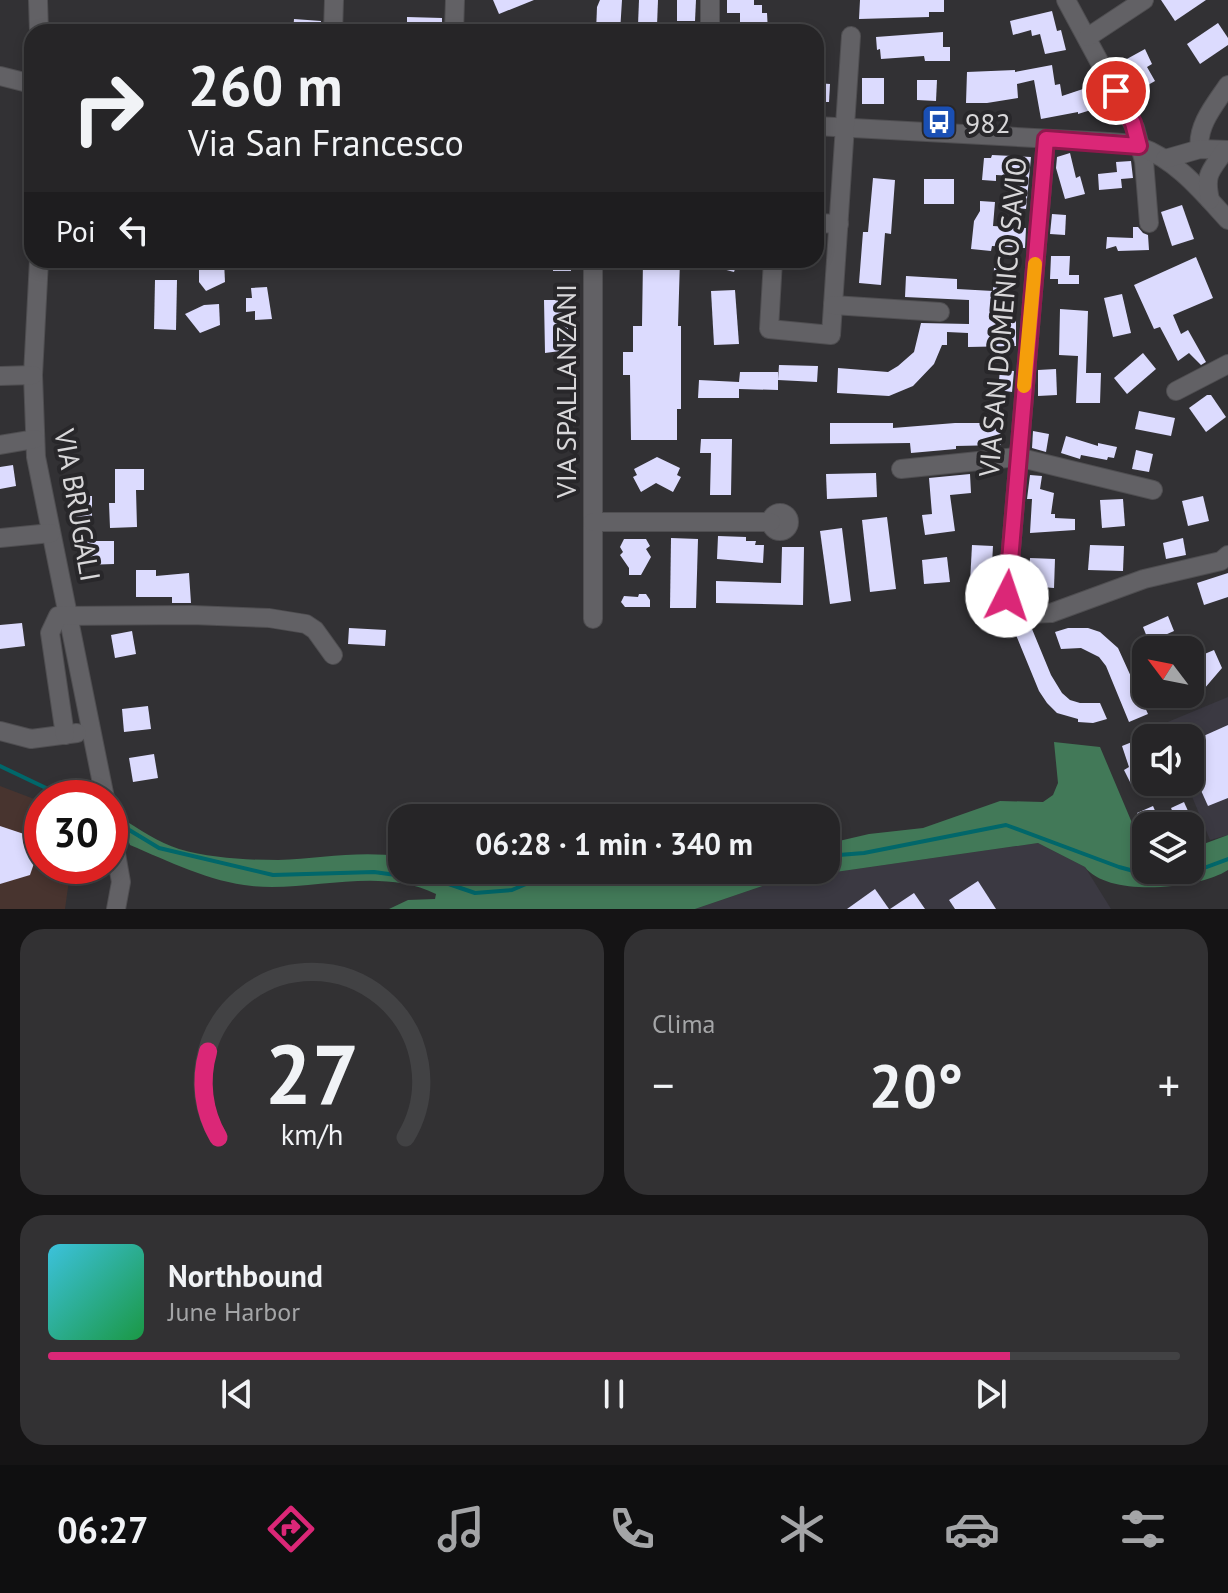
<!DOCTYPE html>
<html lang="it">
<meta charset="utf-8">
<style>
:root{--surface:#262527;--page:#323133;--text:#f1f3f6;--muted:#a4a5a7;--line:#424244;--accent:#db2777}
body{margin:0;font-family:"PT Sans",sans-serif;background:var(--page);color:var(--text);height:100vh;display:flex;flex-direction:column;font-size:30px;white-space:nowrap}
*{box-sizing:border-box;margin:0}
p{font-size:26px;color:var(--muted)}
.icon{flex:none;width:44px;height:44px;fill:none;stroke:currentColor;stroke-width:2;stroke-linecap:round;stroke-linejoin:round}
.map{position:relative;height:909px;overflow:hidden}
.sheet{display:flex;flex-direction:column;gap:20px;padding:20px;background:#151415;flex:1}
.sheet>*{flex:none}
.banner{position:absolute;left:24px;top:24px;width:800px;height:244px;border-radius:24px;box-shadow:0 4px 12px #0003,0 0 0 2px var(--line);background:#262527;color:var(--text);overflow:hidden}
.needle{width:52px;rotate:302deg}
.buttons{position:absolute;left:1132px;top:636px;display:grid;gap:16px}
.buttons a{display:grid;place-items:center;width:72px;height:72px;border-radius:16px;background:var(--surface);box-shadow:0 4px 12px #0003,0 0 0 2px var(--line);font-size:40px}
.speed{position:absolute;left:24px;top:780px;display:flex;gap:16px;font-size:40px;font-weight:700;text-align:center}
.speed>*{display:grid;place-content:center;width:104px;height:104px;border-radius:50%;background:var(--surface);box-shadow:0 4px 12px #0003,0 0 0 2px var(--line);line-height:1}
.speed .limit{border:12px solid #d22;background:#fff;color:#111}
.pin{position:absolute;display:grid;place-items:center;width:68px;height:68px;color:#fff;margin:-34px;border:4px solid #fff;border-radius:50%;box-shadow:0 2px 8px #0007}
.me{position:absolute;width:88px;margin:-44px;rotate:4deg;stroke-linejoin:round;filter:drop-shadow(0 0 6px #0008)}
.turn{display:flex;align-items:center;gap:28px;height:168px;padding:0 32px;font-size:36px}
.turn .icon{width:104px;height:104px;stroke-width:2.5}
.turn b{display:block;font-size:56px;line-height:68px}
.then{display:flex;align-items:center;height:76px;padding:0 32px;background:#0003;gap:16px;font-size:30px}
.big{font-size:60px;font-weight:800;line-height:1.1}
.sheet .widget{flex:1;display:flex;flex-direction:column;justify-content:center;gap:12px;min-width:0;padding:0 28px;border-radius:24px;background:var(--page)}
.sheet .dial{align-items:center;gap:0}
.dial svg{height:208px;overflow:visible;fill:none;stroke:var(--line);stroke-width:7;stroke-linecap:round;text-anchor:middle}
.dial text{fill:var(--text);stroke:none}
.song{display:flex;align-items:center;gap:24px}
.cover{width:96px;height:96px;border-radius:12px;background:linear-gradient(135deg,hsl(190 70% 55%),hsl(140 70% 35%))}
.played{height:8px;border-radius:4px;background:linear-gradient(90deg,var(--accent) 85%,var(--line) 85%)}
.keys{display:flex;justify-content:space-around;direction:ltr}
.heat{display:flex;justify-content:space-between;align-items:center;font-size:44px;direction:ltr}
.sheet .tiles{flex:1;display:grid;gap:20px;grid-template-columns:1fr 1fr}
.widget:last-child{grid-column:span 2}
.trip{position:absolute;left:388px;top:804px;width:452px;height:80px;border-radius:24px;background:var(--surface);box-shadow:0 4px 12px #0003,0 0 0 2px var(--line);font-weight:800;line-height:80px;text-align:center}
.tabs{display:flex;height:128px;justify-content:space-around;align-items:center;background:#0f0f10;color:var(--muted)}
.tabs .icon{width:56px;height:56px}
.tabs .selected{color:var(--accent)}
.tabs b{font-size:36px;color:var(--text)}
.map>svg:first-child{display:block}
</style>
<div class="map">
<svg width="1228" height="909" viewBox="0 0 1228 909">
<rect width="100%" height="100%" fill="#323134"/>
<path fill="#48342f" d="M0 786 42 802V866H71L65 909H0Z"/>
<g fill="#3b3942">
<path d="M1228 697V835L1210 840 1186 782H1190V738H1169L1163 724Z"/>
<path d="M1038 843 1085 867 1111 909H695L780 880Z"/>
</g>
<path fill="#427958" d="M1054 742 1100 747 1138 837 1146 850V870H1190V849L1228 835V870C1199 889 1108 898 1085 867L1038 843 780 880 695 909H389L408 900 435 899 436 894C379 866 311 892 252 886 210 882 168 861 130 845L119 817C138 828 159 843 179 849 210 858 246 860 278 860 320 859 360 850 402 857V870H456L468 874 479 870H826V844L869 834 923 828 1000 801 1043 802 1053 795 1058 783Z"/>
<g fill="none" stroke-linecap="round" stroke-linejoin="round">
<g stroke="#01676a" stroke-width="4">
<path d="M0 766 67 798"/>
<path d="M116 822 159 848 273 875 374 872 440 881 475 893 512 890 547 875 675 870"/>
<path d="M826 856 864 853 1006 825 1119 867 1156 877 1185 875 1228 859"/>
</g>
</g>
<g fill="#dcdbfe">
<path d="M493 0H534L499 14Z"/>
<path d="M600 0H622L620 32H596L597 7Z"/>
<path d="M639 0H658L657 26 638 25Z"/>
<path d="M677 0H696L695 21H677Z"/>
<path d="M727 0H754V5H762V13H767L768 32H752V27L740 28V13H727Z"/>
<path d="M860 0H944V12H929V17L859 19Z"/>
<path d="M1161 0H1206L1175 21Z"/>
<path d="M1052 11 1057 31 1061 30 1066 50 1045 54 1040 34 1032 36 1031 30 1013 35 1010 21Z"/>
<path d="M407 17 442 18V32H407Z"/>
<path d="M294 19 321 21V32H293Z"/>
<path d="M1218 23 1228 38V45L1200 64 1187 44Z"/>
<path d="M943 32V47H950V61H925L924 56 881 59 880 49 877 50 876 37Z"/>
<path d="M1145 49 1152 64 1147 67 1155 81 1141 89 1125 60Z"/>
<path d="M1052 65 1055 85 1060 84 1062 96 1098 84 1107 105 1078 114V112L1041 119 1034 80 1017 84 1018 98 987 103H966L967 72 1015 70V72Z"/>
<rect x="862" y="78" width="22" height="26"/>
<path d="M917 80H937L936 101 917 100Z"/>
<path d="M816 83 830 84 829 102H816Z"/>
<path d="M1070 153 1076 178 1080 176 1085 194 1065 199 1056 168 1057 157Z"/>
<path d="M992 155 1031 157 1026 209 1011 207 1015 176 996 175V181L982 180 984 158H991Z"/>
<path d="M1131 161 1133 178 1121 179 1122 188 1099 190 1098 174 1117 172 1116 162Z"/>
<path d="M873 178 895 180 891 234 885 233 881 285 859 283 863 232H868Z"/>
<rect x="924" y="179" width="30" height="25"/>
<path d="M980 201 995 202 993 226 1026 228 1025 248 992 246 991 251 971 249 974 221 980 211Z"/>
<path d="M1182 205 1194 239 1172 246 1161 212Z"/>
<path d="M1052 214 1066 215 1065 235 1050 234Z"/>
<path d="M1133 227H1138L1143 233 1148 235 1149 250 1118 251 1116 246 1106 249 1107 237 1133 238Z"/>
<path d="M1051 256H1070L1069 275H1079V284H1058V279H1050Z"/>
<path d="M1196 257 1213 298 1173 315 1181 334 1188 330 1206 362 1201 365 1189 353 1178 361 1160 327 1154 329 1134 285Z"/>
<rect x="553" y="260" width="18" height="11"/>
<path d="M643 260H680L678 326H681V409H677V440H631L630 375H623V352H633V326H642Z"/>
<path d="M701 260H738L734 272 700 263Z"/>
<path d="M224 261 225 282 206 291 199 282V267L209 262Z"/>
<path d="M994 268 1011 269 1010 284H1003L1002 320H1016V346L968 347V333L947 332V345H942L934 364 913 386 889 396 837 393 838 368 888 372 898 366 914 352 921 323 969 324V300L905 297 906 276 957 279V289L993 291Z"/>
<path d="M155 280H177L176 330 154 329Z"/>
<path d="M267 287 272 319 255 320V311L246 312V298H252L251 288Z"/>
<path d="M735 290 739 344 714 345 711 291Z"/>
<path d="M1122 294 1131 333 1113 337 1104 298Z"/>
<path d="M544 300H558V304H568V350L545 353Z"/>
<path d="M219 304 220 325 200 333 185 314 204 305Z"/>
<path d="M1060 309 1088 311 1086 373H1101L1100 403H1076L1078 356 1059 355Z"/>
<path d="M1143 353 1156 369 1127 394 1114 378Z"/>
<path d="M779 365 818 366 817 382 778 380Z"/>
<path d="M1056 369 1057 395 1038 396V370Z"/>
<path d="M1000 370 1014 371 1012 392 998 390Z"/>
<path d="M740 372H778V390L739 389V398H698L699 380 739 382Z"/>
<path d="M1207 395H1211L1226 417 1206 432 1189 408Z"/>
<path d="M1139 411 1175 418 1171 436 1135 429Z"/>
<path d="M830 423H893V428L955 423H1001V445L956 446V449L911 453 910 443 830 444Z"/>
<path d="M1033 431 1049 434 1046 452 1032 448Z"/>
<path d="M1066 436 1098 446V443L1117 447 1114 458 1108 457 1107 460 1081 455 1080 459 1061 453Z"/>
<path d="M701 439H732L731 495H710L711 453H700Z"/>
<path d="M1136 450 1153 454 1149 472 1132 469Z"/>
<path d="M657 457 680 468 677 475 681 477 673 492 656 483 641 492 633 477 637 475 634 469Z"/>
<path d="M13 465 16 486 0 489V467Z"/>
<path d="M115 469H144V490H136L137 527 110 528 109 503H115Z"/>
<path d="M876 473 877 497 827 499 826 474Z"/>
<path d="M970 474 971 493 950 495 955 531 925 535 922 515 932 514 929 478Z"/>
<path d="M1030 475 1042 476 1040 489 1054 493 1051 514H1055V518L1075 519V530L1030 533 1032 499H1027Z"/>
<path d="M92 496V516L69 517V497Z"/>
<path d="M1203 496 1209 521 1188 526 1182 501Z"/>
<path d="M1123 499 1125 526 1102 528 1100 500Z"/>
<path d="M887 517 896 589 870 592 862 520Z"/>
<path d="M842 528 851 601 830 604 820 531Z"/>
<path d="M718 536 746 537V541H756L755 545H764L763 563 717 559Z"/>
<path d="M671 538 698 539 696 608H670Z"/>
<path d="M1183 538 1186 555 1166 559 1163 543Z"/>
<path d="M624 539H646L650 546 646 549 651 557 641 575H629V568L620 555 623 552 620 547Z"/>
<path d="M84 541H114V564L85 565Z"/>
<path d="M972 545 993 546 991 584 970 583Z"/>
<path d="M1090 545 1124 546 1123 571 1088 570Z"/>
<path d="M782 547H804L803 605 716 603V581L781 583Z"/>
<path d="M947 557 950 582 924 584 922 560Z"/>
<path d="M1030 558 1055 559 1054 588 1028 586Z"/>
<path d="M136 570H156V576L189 573 191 603H172V597H136Z"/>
<path d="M1228 573V597L1204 605 1197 583Z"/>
<path d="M639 594H646L650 600V607H625L621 602 624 596 638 597Z"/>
<path d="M1168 616 1174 631 1149 642 1143 627Z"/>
<path d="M22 623 25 646 0 649V625Z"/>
<path d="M349 628 386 630 385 646 348 644Z"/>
<path d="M1068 628H1088L1100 632 1118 648 1148 714 1129 722 1106 666 1099 657 1081 648 1061 649 1055 632Z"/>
<path d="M1032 629 1051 675 1062 693 1070 700 1080 703H1100L1107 719 1093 723 1078 722V719L1057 713 1047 703 1039 691 1016 635Z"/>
<path d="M132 631 136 654 115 658 111 635Z"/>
<path d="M1214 650 1222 668 1204 689 1190 678 1199 665 1195 658Z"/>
<path d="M148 706 151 729 124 732 122 709Z"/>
<path d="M1228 725V798L1208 806 1190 766V742Z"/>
<path d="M1142 738 1146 749V784L1134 790 1124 770 1129 767 1122 746Z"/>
<path d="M154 754 158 778 133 782 129 758Z"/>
<path d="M1184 802 1192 820 1179 826 1171 808Z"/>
<path d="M1153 806 1159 820 1144 827 1137 813Z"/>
<path d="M0 826 42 840 30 875 0 884Z"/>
<path d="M978 881 996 909H955L949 900Z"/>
<path d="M875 889 889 909H847Z"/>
<path d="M914 893 925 909H890Z"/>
</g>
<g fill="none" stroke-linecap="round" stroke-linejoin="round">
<defs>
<g id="minor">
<path d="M38 0 39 32"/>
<path d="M1066 0 1135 128 1144 161 1149 223"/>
<path d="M333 32 334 0"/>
<path d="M454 32 455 0"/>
<path d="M710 32V0"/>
<path d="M1088 37 1144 0"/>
<path d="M0 76 32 84"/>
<path d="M816 126 1109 142C1119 143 1131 143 1140 147 1176 159 1204 194 1228 220"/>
<path d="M1046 139 1007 596 1013 605 1027 614 1051 613 1144 579 1221 561 1228 555"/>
<path d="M1200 149C1196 126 1216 103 1228 85"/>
<path d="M1165 159 1200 149 1228 150"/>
<path d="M1210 200C1204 173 1211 171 1225 150"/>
<path d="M816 223 839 224"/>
<path d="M39 260 33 375 36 457 105 798"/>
<path d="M593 260V619"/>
<path d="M773 260 769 329 831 335 851 36"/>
<path d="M833 305 940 312"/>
<path d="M0 376 33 375"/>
<path d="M1176 391 1228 364"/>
<path d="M0 445 35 439"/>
<path d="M901 469 1017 457 1153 490"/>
<circle cx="780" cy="522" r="9"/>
<path d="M593 522H771"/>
<path d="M0 538 51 533"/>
<path d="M0 731 31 739 77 733"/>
<path d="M65 735 50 633 58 616 192 615 269 618 306 624 315 630 333 655"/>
<path d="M110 820 121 882 116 909"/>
</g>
</defs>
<use href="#minor" stroke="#4f4e51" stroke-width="20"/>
<use href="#minor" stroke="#626165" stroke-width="18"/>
</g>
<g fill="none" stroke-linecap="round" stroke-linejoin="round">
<defs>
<path id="route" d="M1007 596 1046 139 1139 146 1133 123 1116 91"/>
</defs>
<use href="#route" stroke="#8e194d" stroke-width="20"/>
<use href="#route" stroke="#db2777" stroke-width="14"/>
<path stroke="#f59e0b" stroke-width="14" d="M1024 386 1035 264"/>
</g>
<defs>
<symbol id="bus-square" viewBox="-11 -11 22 22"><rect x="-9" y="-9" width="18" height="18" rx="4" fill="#1a4fb4" stroke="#28272a"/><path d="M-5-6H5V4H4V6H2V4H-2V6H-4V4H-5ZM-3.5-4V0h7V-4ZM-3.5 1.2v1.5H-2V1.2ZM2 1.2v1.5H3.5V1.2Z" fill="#fff"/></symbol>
</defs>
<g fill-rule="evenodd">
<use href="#bus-square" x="919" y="102" width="40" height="40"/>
</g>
<g text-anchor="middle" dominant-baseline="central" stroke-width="8" stroke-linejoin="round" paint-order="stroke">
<g font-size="28" fill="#d8d7d9" stroke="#28272a" text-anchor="start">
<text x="965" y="122">982</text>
</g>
<g font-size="28" fill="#d8d7d9" stroke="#28272a">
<text transform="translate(1002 317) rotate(-85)">VIA SAN DOMENICO SAVIO</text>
<text transform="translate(565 391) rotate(-90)">VIA SPALLANZANI</text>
<text transform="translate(78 505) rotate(80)">VIA BRUGALI</text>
</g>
</g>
</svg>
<div class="buttons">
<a><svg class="needle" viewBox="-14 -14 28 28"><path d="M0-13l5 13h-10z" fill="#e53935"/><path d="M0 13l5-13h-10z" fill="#a4a5a7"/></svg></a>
<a><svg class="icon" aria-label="sound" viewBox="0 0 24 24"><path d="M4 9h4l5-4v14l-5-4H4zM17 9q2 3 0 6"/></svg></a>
<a><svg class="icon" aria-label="layers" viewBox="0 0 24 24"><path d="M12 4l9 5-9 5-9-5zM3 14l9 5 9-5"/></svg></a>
</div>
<div class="speed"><div class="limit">30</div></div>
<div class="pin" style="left:1116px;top:91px;background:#d93025"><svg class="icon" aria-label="arrive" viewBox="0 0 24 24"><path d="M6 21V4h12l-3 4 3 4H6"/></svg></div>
<svg class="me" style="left:1007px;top:596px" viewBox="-20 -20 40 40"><circle r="19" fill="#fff"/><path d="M0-13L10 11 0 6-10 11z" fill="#db2777"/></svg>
<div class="trip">06:28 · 1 min · 340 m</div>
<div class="banner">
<div class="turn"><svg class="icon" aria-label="right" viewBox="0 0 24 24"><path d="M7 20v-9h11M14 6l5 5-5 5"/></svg><div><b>260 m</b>Via San Francesco</div></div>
<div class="then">Poi<svg class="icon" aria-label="left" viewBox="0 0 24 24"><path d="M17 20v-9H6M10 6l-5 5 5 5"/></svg></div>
</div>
</div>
<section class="sheet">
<div class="tiles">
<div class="widget dial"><svg viewBox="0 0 100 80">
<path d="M14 69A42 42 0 1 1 86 69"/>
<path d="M14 69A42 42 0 0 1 10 36" stroke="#db2777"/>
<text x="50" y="56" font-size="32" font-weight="700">27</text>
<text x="50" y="72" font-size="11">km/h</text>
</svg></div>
<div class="widget"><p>Clima</p>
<div class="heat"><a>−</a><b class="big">20°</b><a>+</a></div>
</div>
<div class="widget">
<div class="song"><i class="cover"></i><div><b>Northbound</b><p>June Harbor</p></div></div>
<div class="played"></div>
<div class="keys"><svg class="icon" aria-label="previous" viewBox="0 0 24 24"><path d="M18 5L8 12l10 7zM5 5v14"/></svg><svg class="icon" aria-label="pause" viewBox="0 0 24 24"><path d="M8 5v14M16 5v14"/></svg><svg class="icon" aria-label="next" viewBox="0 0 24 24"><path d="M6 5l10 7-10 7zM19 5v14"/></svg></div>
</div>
</div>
</section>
<nav class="tabs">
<b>06:27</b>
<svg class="icon selected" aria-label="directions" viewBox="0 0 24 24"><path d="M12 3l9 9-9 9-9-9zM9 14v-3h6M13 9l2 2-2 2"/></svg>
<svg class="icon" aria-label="music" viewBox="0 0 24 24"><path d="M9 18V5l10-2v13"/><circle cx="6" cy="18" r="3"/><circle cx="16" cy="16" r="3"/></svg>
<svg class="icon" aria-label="phone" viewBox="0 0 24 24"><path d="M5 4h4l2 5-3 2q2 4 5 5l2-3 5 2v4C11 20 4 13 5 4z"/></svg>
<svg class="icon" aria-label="climate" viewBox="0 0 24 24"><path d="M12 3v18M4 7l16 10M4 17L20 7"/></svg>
<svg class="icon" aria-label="car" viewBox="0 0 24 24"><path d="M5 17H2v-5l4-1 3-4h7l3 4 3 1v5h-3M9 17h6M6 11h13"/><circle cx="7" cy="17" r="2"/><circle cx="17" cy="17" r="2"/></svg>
<svg class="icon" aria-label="filters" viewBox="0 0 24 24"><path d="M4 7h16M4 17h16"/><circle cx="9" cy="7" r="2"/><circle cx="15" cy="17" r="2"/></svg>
</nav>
